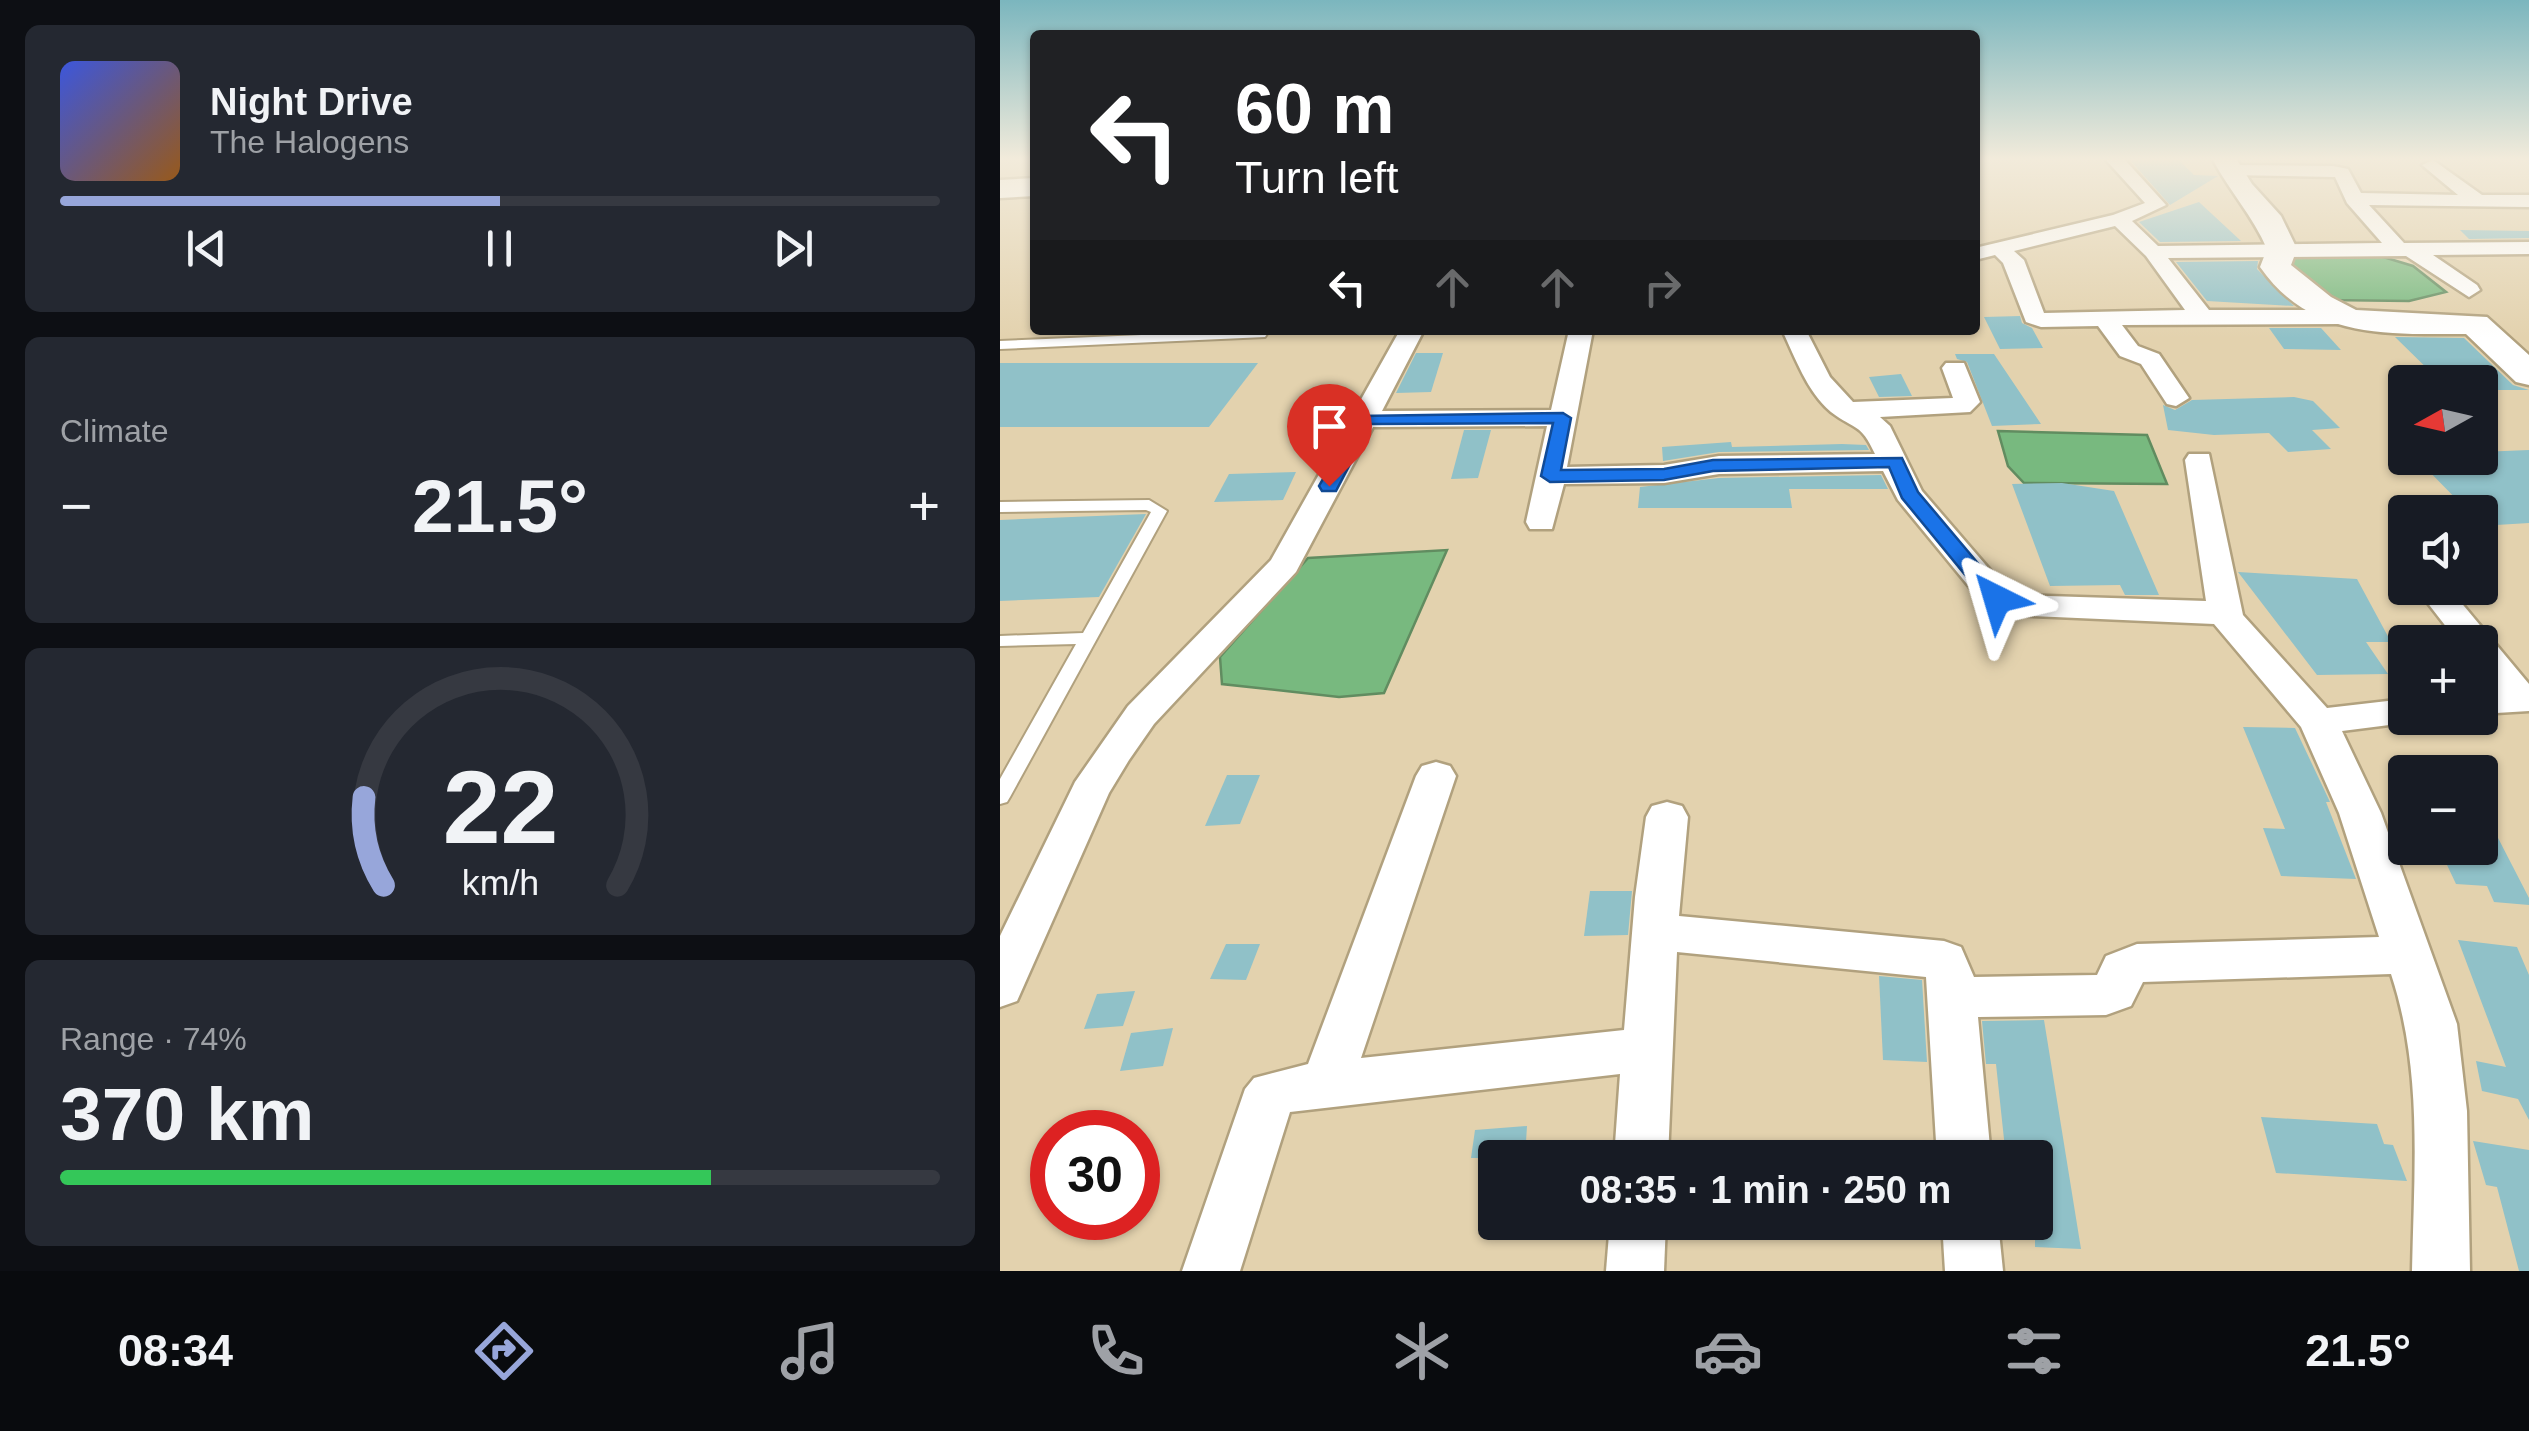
<!DOCTYPE html>
<meta charset="utf-8">
<style>
:root{--surface:#171b24;--page:#242831;--text:#f1f3f6;--muted:#9ea1a6;--line:#363941;--accent:#97a6da}
body{margin:0;font-family:Arial,sans-serif;background:var(--page);color:var(--text);height:100vh;display:flex;flex-direction:column;font-size:38px;white-space:nowrap}
*{box-sizing:border-box;margin:0}
p{font-size:32px;color:var(--muted)}
.icon{flex:none;width:55px;height:55px;fill:none;stroke:currentColor;stroke-width:2;stroke-linecap:round;stroke-linejoin:round}
.map{position:relative;flex:1;overflow:hidden}
.side{display:flex;flex-direction:column;gap:25px;padding:25px;background:#0d0f14;width:1000px}
.side>*{flex:none}
.top-card{position:absolute;left:30px;top:30px;width:950px;height:305px;border-radius:10px;box-shadow:0 2px 8px #0004;background:#202124;color:#fff;overflow:hidden}
.needle{width:65px;rotate:262deg}
.tools{position:absolute;left:1388px;top:365px;display:grid;gap:20px}
.tools a{display:grid;place-items:center;width:110px;height:110px;border-radius:10px;background:var(--surface);box-shadow:0 2px 8px #0004;font-size:50px}
.speed{position:absolute;left:30px;top:1110px;display:flex;gap:20px;font-size:50px;font-weight:700;text-align:center}
.speed>*{display:grid;place-content:center;width:130px;height:130px;border-radius:50%;background:var(--surface);box-shadow:0 2px 8px #0004;line-height:1}
.speed .limit{border:15px solid #d22;background:#fff;color:#111}
.pin{position:absolute;display:grid;place-items:center;width:85px;height:85px;color:#fff;margin:-102px -42px;border-radius:50% 50% 50% 0;rotate:-45deg;box-shadow:0 0 10px #0007}
.pin .icon{rotate:45deg}
.me{position:absolute;width:110px;margin:-55px;rotate:320deg;stroke-linejoin:round;filter:drop-shadow(0 0 8px #0008)}
.turn{display:flex;align-items:center;gap:35px;height:210px;padding:0 40px;font-size:45px}
.turn .icon{width:130px;height:130px;stroke-width:2.5}
.turn b{display:block;font-size:70px;line-height:85px}
.lanes{display:flex;align-items:center;height:95px;padding:0 40px;background:#0003;justify-content:center;gap:50px;direction:ltr}
.lanes .off{opacity:.35}
.big{font-size:75px;font-weight:700;line-height:1.1}
.side .tile{flex:1;display:flex;flex-direction:column;justify-content:center;gap:15px;min-width:0;padding:0 35px;border-radius:15px;background:var(--page)}
.side .dial{align-items:center;gap:0}
.dial svg{height:260px;overflow:visible;fill:none;stroke:var(--line);stroke-width:7;stroke-linecap:round;text-anchor:middle}
.dial text{fill:var(--text);stroke:none}
.song{display:flex;align-items:center;gap:30px}
.cover{width:120px;height:120px;border-radius:15px;background:linear-gradient(135deg,hsl(230 70% 55%),hsl(30 70% 35%))}
.played{height:10px;border-radius:5px;background:linear-gradient(90deg,var(--accent) 50%,var(--line) 50%)}
.keys{display:flex;justify-content:space-around;direction:ltr}
.heat{display:flex;justify-content:space-between;align-items:center;font-size:55px;direction:ltr}
.charge{height:15px;border-radius:8px;background:linear-gradient(90deg,#34c759 74%,var(--line) 0)}
.trip{position:absolute;left:478px;top:1140px;width:575px;height:100px;border-radius:10px;background:var(--surface);box-shadow:0 2px 8px #0004;font-weight:700;line-height:100px;text-align:center}
.dock{display:flex;height:160px;justify-content:space-around;align-items:center;background:#090b0e;color:var(--muted)}
.dock .icon{width:70px;height:70px}
.dock .current{color:var(--accent)}
.dock b{font-size:45px;color:var(--text)}
main{display:flex;flex:1;min-height:0}
.map>svg:first-child{display:block}
</style>
<main>
<section class="side">
<div class="tile">
<div class="song"><i class="cover"></i><div><b>Night Drive</b><p>The Halogens</p></div></div>
<div class="played"></div>
<div class="keys"><svg class="icon" aria-label="previous" viewBox="0 0 24 24"><path d="M18 5L8 12l10 7zM5 5v14"/></svg><svg class="icon" aria-label="pause" viewBox="0 0 24 24"><path d="M8 5v14M16 5v14"/></svg><svg class="icon" aria-label="next" viewBox="0 0 24 24"><path d="M6 5l10 7-10 7zM19 5v14"/></svg></div>
</div>
<div class="tile"><p>Climate</p>
<div class="heat"><a>−</a><b class="big">21.5°</b><a>+</a></div>
</div>
<div class="tile dial"><svg viewBox="0 0 100 80">
<path d="M14 69A42 42 0 1 1 86 69"/>
<path d="M14 69A42 42 0 0 1 8 42" stroke="#97a6da"/>
<text x="50" y="56" font-size="32" font-weight="700">22</text>
<text x="50" y="72" font-size="11">km/h</text>
</svg></div>
<div class="tile"><p>Range · 74%</p><b class="big">370 km</b><div class="charge"></div></div>
</section>
<div class="map">
<svg width="1529" height="1271" viewBox="0 0 1529 1271">
<rect width="100%" height="100%" fill="#e3d2ae"/>
<g fill="#78b97f" stroke="#618c60" stroke-width="2.5">
<path d="M1299 254 1380 256 1413 266 1446 292 1409 301 1328 300 1276 259Z"/>
<path d="M998 431 1147 435 1167 484 1024 483 1008 466Z"/>
<path d="M447 550 384 693 339 697 222 684 220 657 308 558Z"/>
</g>
<g fill="#90c1c8">
<path d="M1130 160H1179L1194 175 1218 176 1170 205Z"/>
<path d="M1199 202 1241 241 1160 242 1139 222Z"/>
<path d="M1460 230 1529 231V238L1469 239Z"/>
<path d="M1258 261 1257 269 1294 306 1207 301 1176 262Z"/>
<path d="M1020 316 1022 323 1032 328 1043 348 1000 349 984 317Z"/>
<path d="M1269 328H1321L1341 350 1284 349Z"/>
<path d="M1395 337 1464 338 1513 385 1529 390H1480V382H1441Z"/>
<path d="M416 353H443L431 392 396 393Z"/>
<path d="M955 354H994L1041 424 992 426 967 362 957 359Z"/>
<path d="M0 363H258L209 427H0Z"/>
<path d="M901 374 912 396 879 397 869 377Z"/>
<path d="M1294 397 1313 401 1340 428 1312 430 1331 449 1288 452 1269 433 1214 435 1168 430 1163 405 1175 410 1192 400Z"/>
<path d="M464 430H491L478 478 451 479Z"/>
<path d="M731 442 732 447 842 444 866 445 869 450 719 452 663 461 662 447Z"/>
<path d="M1529 450V523L1480 526V512H1469L1416 458H1480V452Z"/>
<path d="M296 472 283 500 214 502 229 474Z"/>
<path d="M881 475 888 489H789L792 508H638L640 487 719 478Z"/>
<path d="M1062 483 1114 491 1159 595H1125L1120 585 1050 586 1012 484Z"/>
<path d="M146 514 99 597 0 601V520Z"/>
<path d="M1238 572 1357 579 1391 642H1366L1388 674 1317 675Z"/>
<path d="M1243 727 1295 728 1330 802H1326L1356 879 1281 876 1263 828 1285 829Z"/>
<path d="M227 775H260L240 824 205 826Z"/>
<path d="M1480 803 1529 898V905L1494 902 1487 886 1456 884 1439 848H1480Z"/>
<path d="M590 891H632L628 935 584 936Z"/>
<path d="M1458 940 1517 947 1529 975V1120L1518 1099 1482 1091 1476 1061 1506 1067Z"/>
<path d="M226 944H260L246 980 210 979Z"/>
<path d="M879 976 922 980 927 1062 883 1060Z"/>
<path d="M135 991 123 1026 84 1029 97 994Z"/>
<path d="M1044 1020 1081 1249 1035 1247V1158H1006L996 1064H986L982 1021Z"/>
<path d="M173 1028 163 1066 120 1071 131 1033Z"/>
<path d="M1261 1117 1377 1124 1384 1144 1393 1145 1407 1181 1276 1173Z"/>
<path d="M527 1126 525 1158H471L475 1130Z"/>
<path d="M1473 1141 1529 1150V1271H1519L1497 1187 1486 1185Z"/>
</g>
<g fill="none" stroke-linecap="round" stroke-linejoin="round">
<defs>
<g id="lane">
<path d="M261 330 267 334 265 337 0 349V341Z"/>
<path d="M149 500 167 511 10 797 7 802 0 804V779L76 644 0 646V636L83 633 151 512 146 510 0 512V502Z"/>
</g>
<g id="street">
<path d="M1106 160H1125L1166 205 1132 221 1158 246 1382 243 1347 203 1335 177 1230 175 1221 170 1230 165 1333 166 1348 169 1361 193 1458 195 1422 165 1433 160 1482 195H1529V207L1369 205 1404 243 1529 242V254L1433 255 1477 285 1480 290 1469 297 1406 256 1168 258 1209 310H1340L1352 317 1340 324 1122 325 1138 346 1159 354 1189 398 1176 406 1167 404 1141 364 1120 356 1098 326 1041 327 1026 322 1003 263 995 255 975 260V248L1113 215 1145 203ZM1115 226 1146 256 1185 310 1044 313 1024 260 1014 251Z"/>
<path d="M400 330H424L382 411 551 410 569 330H593L567 467 664 465 719 456 875 454C860 422 856 431 831 412 807 392 795 357 782 330H806L830 377 853 402 953 398 942 368 946 363H964L980 402 970 412 880 417 890 426 922 491 1009 592 1017 595 1206 601 1185 460 1189 454H1209L1243 615 1327 708 1405 699V718H1420L1405 723 1342 731 1381 813 1457 1024 1467 1111 1470 1271H1412C1414 1170 1423 1071 1391 974L1143 982 1131 1006 1106 1015 978 1017 991 1158H937L926 977 677 952 668 1158H614L620 1074 290 1112 240 1271H182L245 1089 254 1078 308 1064 416 776 422 766 436 762 450 766 456 776 361 1058 624 1030 635 897 646 817 652 806 667 802 682 806 688 817 679 916 944 941 961 947 974 977 1097 975 1106 956 1137 944 1379 937 1339 813 1301 727 1214 624 1012 615 985 606 898 500 883 471 719 474 664 483 564 484 552 529H530L526 522 547 426 373 427 296 572 154 724 129 760 109 793 17 1001 0 1007V936L75 782 128 706 271 560Z"/>
<path d="M1416 588H1449L1529 684V711L1480 714V690L1494 689 1480 671V642H1458Z"/>
<path d="M610 1222H666L664 1271H606Z"/>
<path d="M942 1222H998L1003 1271H945Z"/>
</g>
<path id="secondary" d="M1213 160H1237L1252 184 1281 216 1297 249 1291 265 1331 297 1356 310 1487 317 1529 355V385L1516 382 1466 334C1388 334 1311 340 1260 267L1267 249C1253 216 1230 192 1213 160Z"/>
<path id="primary" d="M35 178V196L0 198V180Z"/>
</defs>
<use href="#lane" stroke="#b1a17e" stroke-width="4"/>
<use href="#street" stroke="#b1a17e" stroke-width="5"/>
<use href="#secondary" stroke="#b1a17e" stroke-width="5"/>
<use href="#primary" stroke="#b1a17e" stroke-width="5"/>
<use href="#lane" fill="#fff" fill-rule="evenodd"/>
<use href="#street" fill="#fff" fill-rule="evenodd"/>
<use href="#secondary" fill="#fff" fill-rule="evenodd"/>
<use href="#primary" fill="#fff" fill-rule="evenodd"/>
</g>
<linearGradient id="sky" x2="0" y2="1"><stop stop-color="#7bb6be"/><stop offset="0.47" stop-color="#f2ebdb"/><stop offset="1" stop-color="#f2ebdb" stop-opacity="0"/></linearGradient>
<rect width="1529" height="338" fill="url(#sky)"/>
<path fill="#1a73e8" stroke="#114b97" stroke-width="2.5" d="M563 413 571 418 561 470 664 469 713 460 902 458 918 492 1008 599 1005 604H989L902 498 889 467 713 471 664 480 550 482 541 476 553 423 371 424 336 491H322L319 486 359 416Z"/>
</svg>
<div class="tools">
<a><svg class="needle" viewBox="-14 -14 28 28"><path d="M0-13l5 13h-10z" fill="#e53935"/><path d="M0 13l5-13h-10z" fill="#9ea1a6"/></svg></a>
<a><svg class="icon" aria-label="sound" viewBox="0 0 24 24"><path d="M4 9h4l5-4v14l-5-4H4zM17 9q2 3 0 6"/></svg></a>
<a>+</a>
<a>−</a>
</div>
<div class="speed"><div class="limit">30</div></div>
<div class="pin" style="left:329px;top:486px;background:#d93025"><svg class="icon" aria-label="arrive" viewBox="0 0 24 24"><path d="M6 21V4h12l-3 4 3 4H6"/></svg></div>
<svg class="me" style="left:997px;top:599px" viewBox="-20 -20 40 40"><path d="M0-17L14 15 0 8-14 15z" fill="#1a73e8" stroke="#fff" stroke-width="4"/></svg>
<div class="trip">08:35 · 1 min · 250 m</div>
<div class="top-card">
<div class="turn"><svg class="icon" aria-label="left" viewBox="0 0 24 24"><path d="M17 20v-9H6M10 6l-5 5 5 5"/></svg><div><b>60 m</b>Turn left</div></div>
<div class="lanes"><svg class="icon" aria-label="left" viewBox="0 0 24 24"><path d="M17 20v-9H6M10 6l-5 5 5 5"/></svg><svg class="icon off" aria-label="ahead" viewBox="0 0 24 24"><path d="M12 20V5M6 11l6-6 6 6"/></svg><svg class="icon off" aria-label="ahead" viewBox="0 0 24 24"><path d="M12 20V5M6 11l6-6 6 6"/></svg><svg class="icon off" aria-label="right" viewBox="0 0 24 24"><path d="M7 20v-9h11M14 6l5 5-5 5"/></svg></div>
</div>
</div>
</main>
<nav class="dock">
<b>08:34</b>
<svg class="icon current" aria-label="directions" viewBox="0 0 24 24"><path d="M12 3l9 9-9 9-9-9zM9 14v-3h6M13 9l2 2-2 2"/></svg>
<svg class="icon" aria-label="music" viewBox="0 0 24 24"><path d="M9 18V5l10-2v13"/><circle cx="6" cy="18" r="3"/><circle cx="16" cy="16" r="3"/></svg>
<svg class="icon" aria-label="phone" viewBox="0 0 24 24"><path d="M5 4h4l2 5-3 2q2 4 5 5l2-3 5 2v4C11 20 4 13 5 4z"/></svg>
<svg class="icon" aria-label="climate" viewBox="0 0 24 24"><path d="M12 3v18M4 7l16 10M4 17L20 7"/></svg>
<svg class="icon" aria-label="car" viewBox="0 0 24 24"><path d="M5 17H2v-5l4-1 3-4h7l3 4 3 1v5h-3M9 17h6M6 11h13"/><circle cx="7" cy="17" r="2"/><circle cx="17" cy="17" r="2"/></svg>
<svg class="icon" aria-label="filters" viewBox="0 0 24 24"><path d="M4 7h16M4 17h16"/><circle cx="9" cy="7" r="2"/><circle cx="15" cy="17" r="2"/></svg>
<b>21.5°</b>
</nav>
